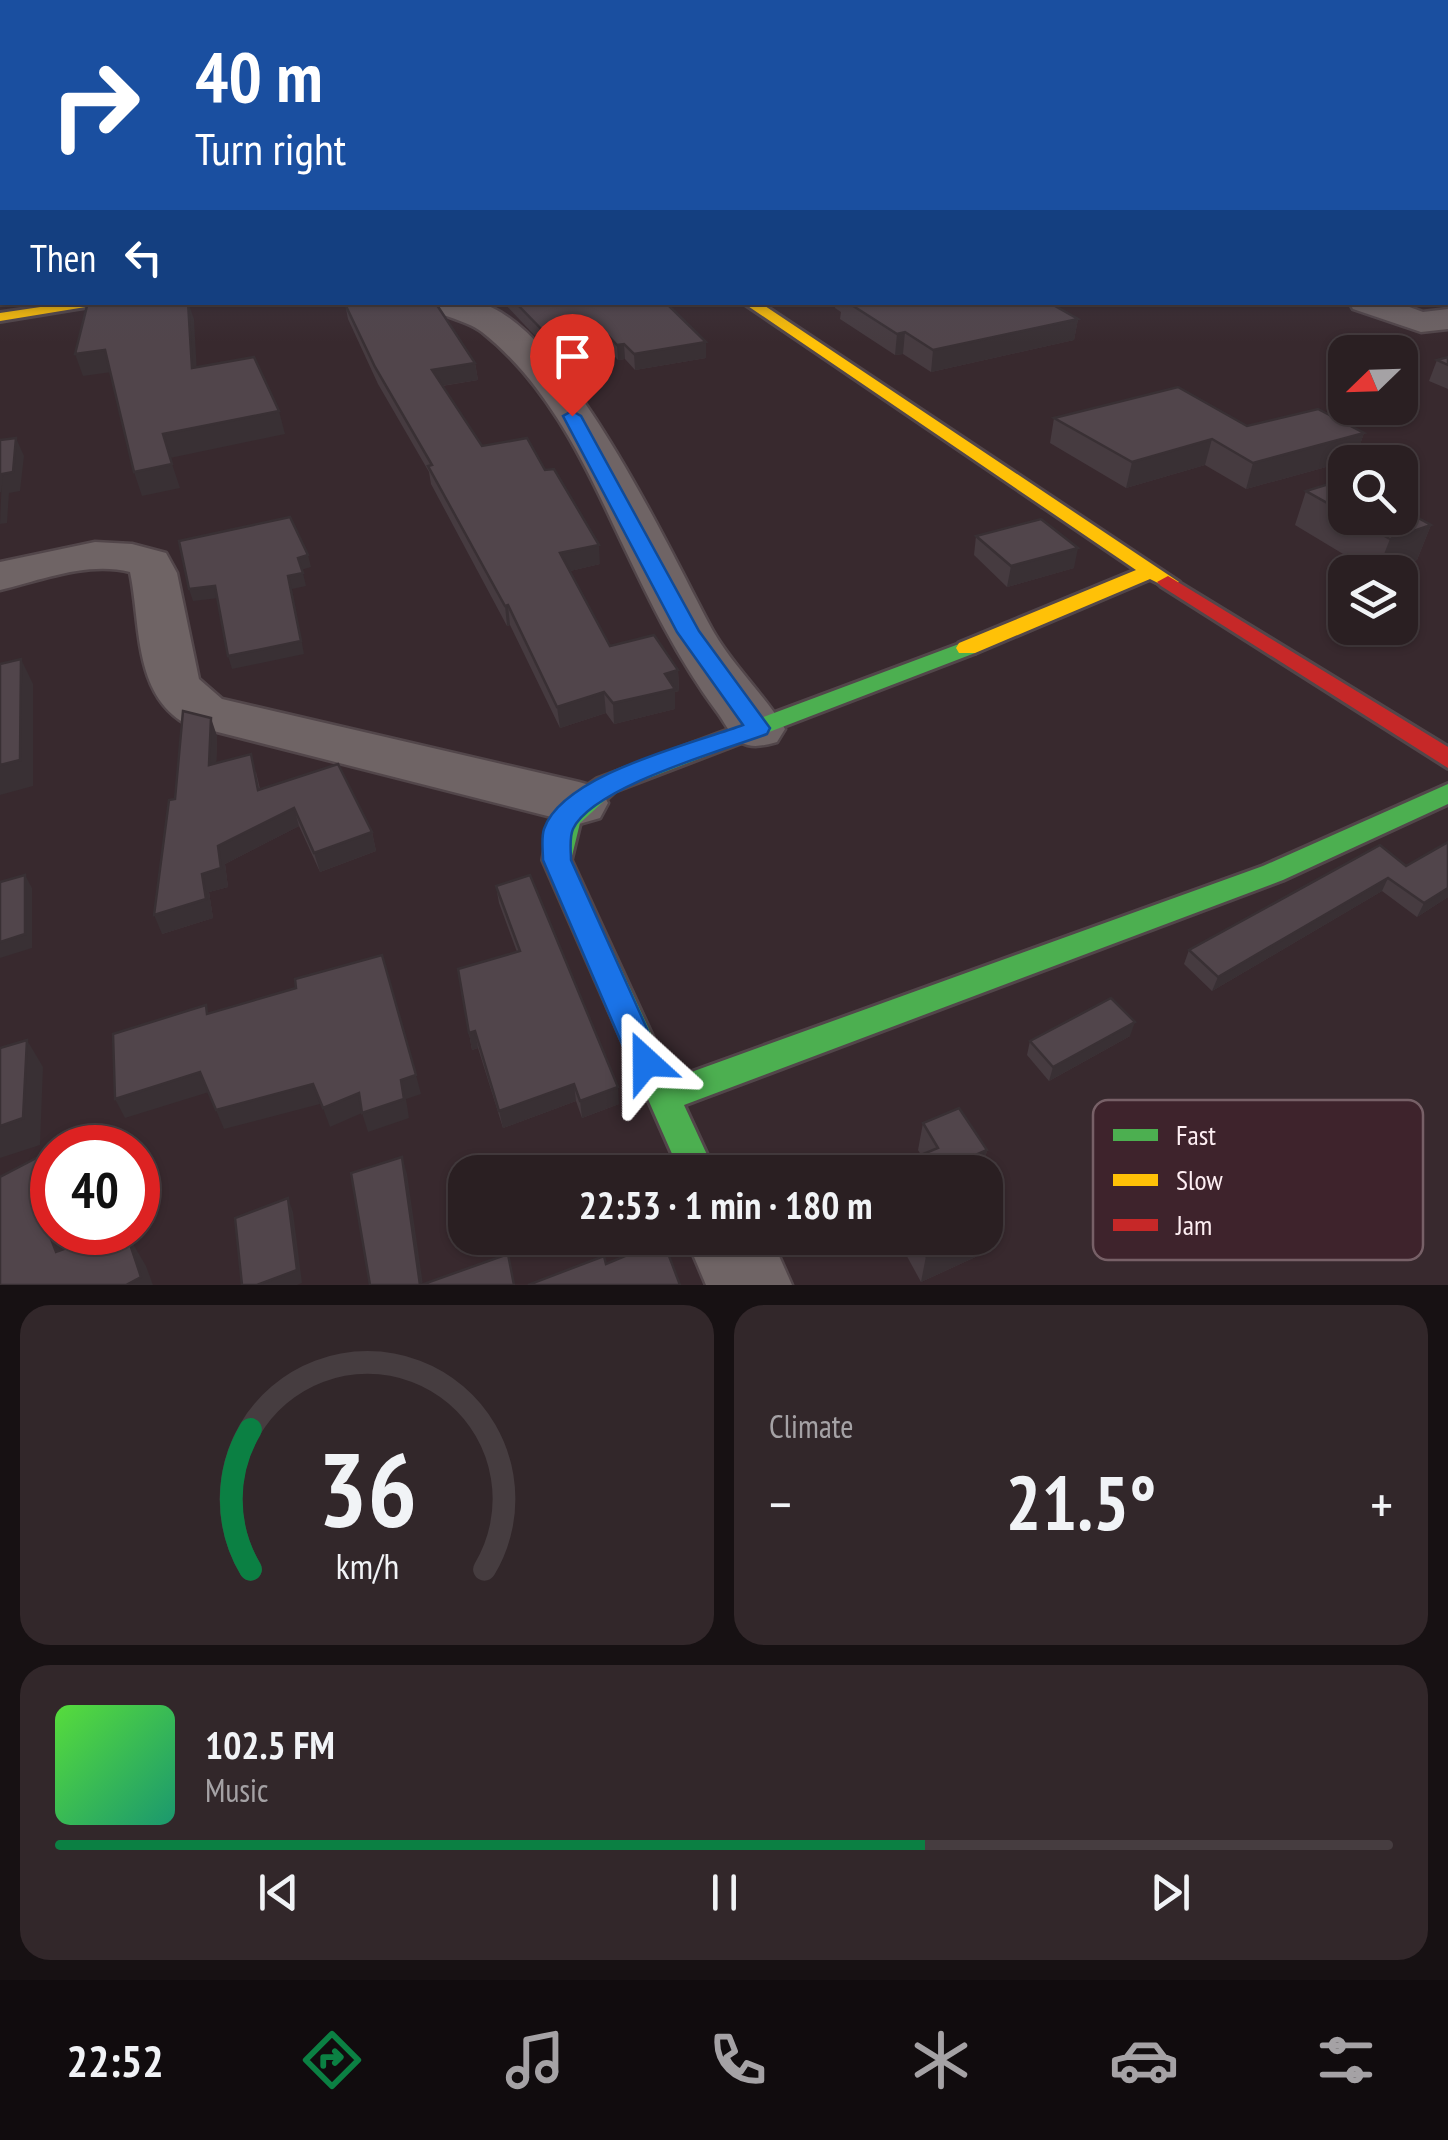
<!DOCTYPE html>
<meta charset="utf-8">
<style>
:root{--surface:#2a1f22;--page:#32272a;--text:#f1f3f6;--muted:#a5a2a5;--line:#463d40;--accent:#0b8043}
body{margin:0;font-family:"PT Sans Narrow",sans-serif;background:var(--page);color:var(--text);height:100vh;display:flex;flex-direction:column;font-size:38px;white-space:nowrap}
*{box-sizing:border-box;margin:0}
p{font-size:32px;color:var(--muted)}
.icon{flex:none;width:55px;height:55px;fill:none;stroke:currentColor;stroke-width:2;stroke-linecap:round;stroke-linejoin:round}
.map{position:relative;height:1285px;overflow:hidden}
.details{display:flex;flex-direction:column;gap:20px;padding:20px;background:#171113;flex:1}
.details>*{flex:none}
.guide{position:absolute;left:0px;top:0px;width:1450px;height:305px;box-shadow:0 2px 8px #0004,0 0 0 2px var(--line);background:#1a4fa0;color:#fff;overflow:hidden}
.needle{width:65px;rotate:247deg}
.buttons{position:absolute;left:1328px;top:335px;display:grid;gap:20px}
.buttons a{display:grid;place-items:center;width:90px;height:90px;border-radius:20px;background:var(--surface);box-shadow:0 2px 8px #0004,0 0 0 2px var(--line);font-size:50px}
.speed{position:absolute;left:30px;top:1125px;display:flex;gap:20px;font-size:50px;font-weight:700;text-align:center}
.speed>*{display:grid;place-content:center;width:130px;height:130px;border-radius:50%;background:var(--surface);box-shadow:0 2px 8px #0004,0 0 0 2px var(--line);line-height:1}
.speed .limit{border:15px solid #d22;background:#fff;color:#111}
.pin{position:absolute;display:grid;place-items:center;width:85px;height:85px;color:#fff;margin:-102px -42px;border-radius:50% 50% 50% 0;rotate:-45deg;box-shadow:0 0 10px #0007}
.pin .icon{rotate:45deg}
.me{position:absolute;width:110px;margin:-55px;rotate:336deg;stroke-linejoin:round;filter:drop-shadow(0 0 8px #0008)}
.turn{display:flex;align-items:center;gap:35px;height:210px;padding:0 30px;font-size:45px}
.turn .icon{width:130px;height:130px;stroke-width:2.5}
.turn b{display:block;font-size:70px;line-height:85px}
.then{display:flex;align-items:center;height:95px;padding:0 30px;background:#0003;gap:20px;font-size:38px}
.big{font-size:75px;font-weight:700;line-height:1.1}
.details .widget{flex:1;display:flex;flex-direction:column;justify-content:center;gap:15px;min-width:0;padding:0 35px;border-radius:30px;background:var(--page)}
.details .dial{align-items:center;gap:0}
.dial svg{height:260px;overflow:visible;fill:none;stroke:var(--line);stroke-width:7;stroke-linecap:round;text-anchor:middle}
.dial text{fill:var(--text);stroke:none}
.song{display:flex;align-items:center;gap:30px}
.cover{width:120px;height:120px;border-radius:15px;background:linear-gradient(135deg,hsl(110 70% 55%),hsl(160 70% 35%))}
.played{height:10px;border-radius:5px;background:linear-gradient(90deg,var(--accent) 65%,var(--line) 65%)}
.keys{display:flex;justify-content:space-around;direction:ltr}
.heat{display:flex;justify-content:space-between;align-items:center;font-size:55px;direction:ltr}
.details .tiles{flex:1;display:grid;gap:20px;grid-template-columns:1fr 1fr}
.widget:last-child{grid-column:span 2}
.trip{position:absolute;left:448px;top:1155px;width:555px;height:100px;border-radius:30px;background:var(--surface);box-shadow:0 2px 8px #0004,0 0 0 2px var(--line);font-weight:700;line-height:100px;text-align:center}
.menu{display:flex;height:160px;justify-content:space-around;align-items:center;background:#110c0e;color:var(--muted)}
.menu .icon{width:70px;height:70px}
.menu .active{color:var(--accent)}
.menu b{font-size:45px;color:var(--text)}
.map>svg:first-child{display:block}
</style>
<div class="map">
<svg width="1448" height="1285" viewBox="0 0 1448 1285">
<rect width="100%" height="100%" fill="#38292e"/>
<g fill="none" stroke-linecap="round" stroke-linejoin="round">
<defs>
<g id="street">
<path d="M422 302C439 302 458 300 475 302 563 318 672 556 713 631 733 666 764 694 785 729L777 742C765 745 753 749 740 742 731 737 724 721 717 712 674 654 645 591 614 526 581 455 544 381 482 332 466 319 431 315 422 302Z"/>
<path d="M1349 302H1396L1423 312 1448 309V329L1421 332 1353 309Z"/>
<path d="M95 542 132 544 166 553 177 573 199 679 222 699 579 782 600 788 608 803 600 818 579 824 186 724C133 694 141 624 130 572 88 561 41 580 0 590V562Z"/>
<path d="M686 1238H771L792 1285H706Z"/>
</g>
<path id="fast" d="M967 641 978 648 975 653 615 791 580 823 571 860 672 1079 1263 866 1448 784V804L1283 880 684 1105 715 1172H680L543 860C548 822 566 799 597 779Z"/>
<g id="slow">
<path d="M74 302H116L0 321V313Z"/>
<path d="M742 302H759L1179 582 1168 588 1150 579 975 653H959L956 648 959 643 1136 570Z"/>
</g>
<path id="jam" d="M1168 576 1448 747V768L1161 586 1157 582Z"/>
</defs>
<use href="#street" stroke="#52464a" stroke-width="5"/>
<use href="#fast" stroke="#52464a" stroke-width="6"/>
<use href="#slow" stroke="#52464a" stroke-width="6"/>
<use href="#jam" stroke="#52464a" stroke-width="6"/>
<use href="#street" fill="#6f6465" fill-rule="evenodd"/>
<use href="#fast" fill="#4caf50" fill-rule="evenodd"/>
<use href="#slow" fill="#ffc107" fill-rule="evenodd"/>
<use href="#jam" fill="#c62828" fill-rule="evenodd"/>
</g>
<g fill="#463b40">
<path d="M503 302H665L706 358 635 370 625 359 618 360 602 343 551 353Z"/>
<path d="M835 302H1048L1078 319 1074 340 931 372 903 354 895 355 840 319 841 312 835 308Z"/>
<path d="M345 304 475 363 478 380 442 386 482 446 600 564 570 571 610 646 678 670 679 691 675 692V709L614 724 606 713 560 728 510 625 507 626 431 484 429 472 378 384 348 319Z"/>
<path d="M1448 357V389L1429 381 1437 360Z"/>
<path d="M1054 418 1247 426 1364 433 1355 459 1246 489 1205 465 1126 488 1050 443Z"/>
<path d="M1345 479V518H1400L1431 525 1417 560 1382 572H1373L1295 525 1306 491Z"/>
<path d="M976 536 1074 568 1007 587 974 555Z"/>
<path d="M217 736 216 763 256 772 260 789 372 832 376 851 320 872 299 826 225 864 228 887 209 892 213 918 162 934 175 799Z"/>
<path d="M1448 842V897L1417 917 1382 891 1212 991 1184 964 1189 950 1406 866Z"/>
<path d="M496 886 619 1104 582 1118 576 1101 503 1128 478 1048 472 1050 469 1033 517 952 499 903Z"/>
<path d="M1130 1036 1049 1081 1027 1055 1030 1041Z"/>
<path d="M923 1123 987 1150 982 1172H880L921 1155 918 1150Z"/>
<path d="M897 1238H985L995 1248 921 1282Z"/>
</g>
<g fill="#393034">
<path d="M2 272V294L0 295V273Z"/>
<path d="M188 302 194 319 198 391 192 368Z"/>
<path d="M1078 319 1074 340 931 372 933 350Z"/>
<path d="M601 328 602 343 551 353 550 338Z"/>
<path d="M905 332 903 354 895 355 897 334Z"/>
<path d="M706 342V358L635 370 634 354Z"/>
<path d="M624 344 625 359 618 360 617 345Z"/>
<path d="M105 350 112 372 83 376 75 354Z"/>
<path d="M475 363 478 380 434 387 432 370Z"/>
<path d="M279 411 285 434 170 458 163 434Z"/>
<path d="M1364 433 1355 459 1246 489 1253 463Z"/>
<path d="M16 438 24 456 20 491 9 493 7 523 0 524 2 474Z"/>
<path d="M1212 439 1205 465 1126 488 1132 462Z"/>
<path d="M172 464 180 488 142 496 134 472Z"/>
<path d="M1431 525 1417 560 1382 572H1377L1390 539Z"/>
<path d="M599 545 600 564 562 573 560 553Z"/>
<path d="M1078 548 1074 568 1007 587 1011 566Z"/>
<path d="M308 555 311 567 301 570 298 558Z"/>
<path d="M303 573 306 586 292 589 304 654 232 669 228 656 288 576Z"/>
<path d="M215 586 219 598 193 601 189 589Z"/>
<path d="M508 605 510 625 507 626 505 606Z"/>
<path d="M21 659 33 684V786L0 795V765Z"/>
<path d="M678 670 679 691 675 692V709L614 724 613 703 665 674Z"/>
<path d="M604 692 606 713 560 728 557 707Z"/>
<path d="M211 718 217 736 216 783 209 765Z"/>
<path d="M294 808 299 826 225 864 228 887 209 892 213 918 162 934 154 915 202 874 218 846Z"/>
<path d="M372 832 376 851 320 872 314 853Z"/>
<path d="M25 875 32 888V948L0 958V942Z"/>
<path d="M1388 878 1382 891 1212 991 1218 977Z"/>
<path d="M1448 888V897L1417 917 1424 903Z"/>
<path d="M1135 1022 1130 1036 1049 1081 1053 1067Z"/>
<path d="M475 1031 478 1048 472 1050 469 1033Z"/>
<path d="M27 1040 43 1067 40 1145 0 1158V1126Z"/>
<path d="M200 1072 209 1092 125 1118 115 1099Z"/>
<path d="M416 1075 421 1094 406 1099 409 1118 368 1132 362 1113 330 1127 323 1108 359 1093Z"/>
<path d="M313 1084 320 1104 224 1129 216 1110Z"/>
<path d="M574 1084 576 1101 503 1128 499 1111Z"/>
<path d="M618 1087 619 1104 582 1118 580 1101Z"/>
<path d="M987 1150 982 1172H962L964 1160Z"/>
<path d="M44 1154 52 1167V1181Z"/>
<path d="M402 1157 407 1174 423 1285H420Z"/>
<path d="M52 1195V1232H80L61 1240 79 1285 56 1252 37 1202Z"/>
<path d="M288 1198 293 1212 302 1283 297 1285H257Z"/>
<path d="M1002 1221 995 1248 921 1282 926 1256 966 1238H985V1229Z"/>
<path d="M126 1232 146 1266 153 1285H126Z"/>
</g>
<g fill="#51454b" stroke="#393034" stroke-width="2.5">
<path d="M0 172H2V272L0 273Z"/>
<path d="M88 302H188L192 368 254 357 279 411 163 434 172 464 134 472 105 350 75 354Z"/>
<path d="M353 302H435L475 363 432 370 482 446 527 438 545 470 554 469 599 545 560 553 610 646 654 635 678 670 665 674 675 689 613 703 604 692 557 707 508 605 505 606 428 466 432 465 375 367 345 304Z"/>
<path d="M515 302H665L706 342 634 354 624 344 617 345 601 328 550 338Z"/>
<path d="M847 302H1048L1078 319 933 350 905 332 897 334Z"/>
<path d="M1448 357V365L1437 360Z"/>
<path d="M1178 387 1247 426 1318 409 1364 433 1253 463 1212 439 1132 462 1054 418Z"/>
<path d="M16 438 13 472 2 474 0 492V440Z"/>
<path d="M1345 479V513L1306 491Z"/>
<path d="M1400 508 1431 525 1390 539 1352 518H1400Z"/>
<path d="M290 517 308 555 298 558 303 573 288 576 301 641 228 656 215 586 189 589 179 541Z"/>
<path d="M1041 519 1078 548 1011 566 976 536Z"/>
<path d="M21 659 20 760 0 765V664Z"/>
<path d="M183 711 211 718 209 765 251 754 258 790 338 764 372 832 314 853 294 808 218 846 221 868 202 874 206 899 154 915 169 800 175 799Z"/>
<path d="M1448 842V888L1424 903 1388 878 1218 977 1189 950 1380 845 1406 866Z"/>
<path d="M25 875V934L0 942V882Z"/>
<path d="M530 875 618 1087 580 1101 574 1084 499 1111 475 1031 469 1033 458 969 520 951 496 886Z"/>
<path d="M382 955 416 1075 401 1080 404 1099 362 1113 359 1093 323 1108 313 1084 216 1110 200 1072 115 1099 113 1034 206 1005 207 1014 296 988 295 979Z"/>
<path d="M1111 998 1135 1022 1053 1067 1030 1041Z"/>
<path d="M27 1040 23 1118 0 1126V1048Z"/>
<path d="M959 1108 987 1150 964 1160 972 1172H880L938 1148 923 1123Z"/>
<path d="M44 1154 52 1181V1195L37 1202 56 1252 111 1232H126L141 1277 126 1285H0V1177Z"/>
<path d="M402 1157 420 1285H370L351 1173Z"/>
<path d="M985 1194 1002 1221 985 1229Z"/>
<path d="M288 1198 297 1270 257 1285H242L235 1218Z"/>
<path d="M916 1238H966L926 1256Z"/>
<path d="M663 1240 680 1285H528L604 1256 606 1264Z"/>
<path d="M508 1254 514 1285H421Z"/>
</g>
<linearGradient id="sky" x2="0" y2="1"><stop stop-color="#1f1719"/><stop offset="0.47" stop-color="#4d4957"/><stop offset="1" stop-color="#4d4957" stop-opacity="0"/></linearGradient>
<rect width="1448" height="342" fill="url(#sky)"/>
<path fill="#1a73e8" stroke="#114b97" stroke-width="2.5" d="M572 411 581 416 699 631 770 728 767 734C721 751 593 787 573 829 569 838 571 851 571 860L662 1062 657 1072 646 1076 634 1072 543 860C543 851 541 838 544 829 563 774 692 744 743 725L677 632 563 416Z"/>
<rect x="1093" y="1100" width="330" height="160" rx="15" fill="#3e232c" stroke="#776067" stroke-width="2.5"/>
<rect x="1113" y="1129" width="45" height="12" fill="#4caf50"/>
<rect x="1113" y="1174" width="45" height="12" fill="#ffc107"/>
<rect x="1113" y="1219" width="45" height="12" fill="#c62828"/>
<g font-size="28" fill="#fdeef2">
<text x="1176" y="1145">Fast</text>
<text x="1176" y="1190">Slow</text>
<text x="1176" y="1235">Jam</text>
</g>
</svg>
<div class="buttons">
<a><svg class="needle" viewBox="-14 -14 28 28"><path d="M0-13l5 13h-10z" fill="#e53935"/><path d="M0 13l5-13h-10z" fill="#a5a2a5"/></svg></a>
<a><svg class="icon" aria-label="search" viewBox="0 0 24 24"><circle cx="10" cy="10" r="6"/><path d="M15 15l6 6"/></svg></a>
<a><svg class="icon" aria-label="layers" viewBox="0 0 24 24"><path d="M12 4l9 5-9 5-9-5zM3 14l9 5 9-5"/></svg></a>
</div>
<div class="speed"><div class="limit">40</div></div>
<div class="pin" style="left:572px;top:416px;background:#d93025"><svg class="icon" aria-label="arrive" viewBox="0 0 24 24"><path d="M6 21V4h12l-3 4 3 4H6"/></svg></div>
<svg class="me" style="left:646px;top:1062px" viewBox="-20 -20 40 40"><path d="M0-17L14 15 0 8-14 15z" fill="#1a73e8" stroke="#fff" stroke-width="4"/></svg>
<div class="trip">22:53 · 1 min · 180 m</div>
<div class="guide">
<div class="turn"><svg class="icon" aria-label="right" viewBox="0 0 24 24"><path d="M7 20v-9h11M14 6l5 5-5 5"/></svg><div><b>40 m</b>Turn right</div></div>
<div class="then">Then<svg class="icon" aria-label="left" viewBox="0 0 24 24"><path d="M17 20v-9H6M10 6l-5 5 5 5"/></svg></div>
</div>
</div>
<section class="details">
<div class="tiles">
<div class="widget dial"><svg viewBox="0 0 100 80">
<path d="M14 69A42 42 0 1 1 86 69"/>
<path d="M14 69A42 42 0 0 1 14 26" stroke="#0b8043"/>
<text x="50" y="56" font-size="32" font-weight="700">36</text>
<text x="50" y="72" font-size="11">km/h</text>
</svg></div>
<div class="widget"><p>Climate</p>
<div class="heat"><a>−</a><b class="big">21.5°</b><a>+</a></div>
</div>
<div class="widget">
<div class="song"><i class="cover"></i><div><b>102.5 FM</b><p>Music</p></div></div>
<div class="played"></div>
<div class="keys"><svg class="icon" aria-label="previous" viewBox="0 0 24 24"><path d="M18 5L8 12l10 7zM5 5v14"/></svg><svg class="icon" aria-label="pause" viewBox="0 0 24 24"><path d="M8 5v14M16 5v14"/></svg><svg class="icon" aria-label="next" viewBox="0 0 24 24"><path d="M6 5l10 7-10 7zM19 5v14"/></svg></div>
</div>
</div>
</section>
<nav class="menu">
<b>22:52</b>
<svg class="icon active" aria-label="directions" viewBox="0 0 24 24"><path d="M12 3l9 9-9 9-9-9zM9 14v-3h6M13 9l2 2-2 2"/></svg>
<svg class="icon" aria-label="music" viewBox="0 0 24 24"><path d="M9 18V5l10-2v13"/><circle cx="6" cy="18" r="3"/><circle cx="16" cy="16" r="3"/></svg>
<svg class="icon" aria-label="phone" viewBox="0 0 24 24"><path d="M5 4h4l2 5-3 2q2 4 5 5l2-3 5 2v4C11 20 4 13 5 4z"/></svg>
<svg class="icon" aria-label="climate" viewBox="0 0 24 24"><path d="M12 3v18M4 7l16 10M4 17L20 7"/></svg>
<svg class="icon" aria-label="car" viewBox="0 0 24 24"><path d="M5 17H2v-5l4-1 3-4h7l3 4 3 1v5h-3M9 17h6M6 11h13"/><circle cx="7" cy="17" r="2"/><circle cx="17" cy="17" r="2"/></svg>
<svg class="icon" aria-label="filters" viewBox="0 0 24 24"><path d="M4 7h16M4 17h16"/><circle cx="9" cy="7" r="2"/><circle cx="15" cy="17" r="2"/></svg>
</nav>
